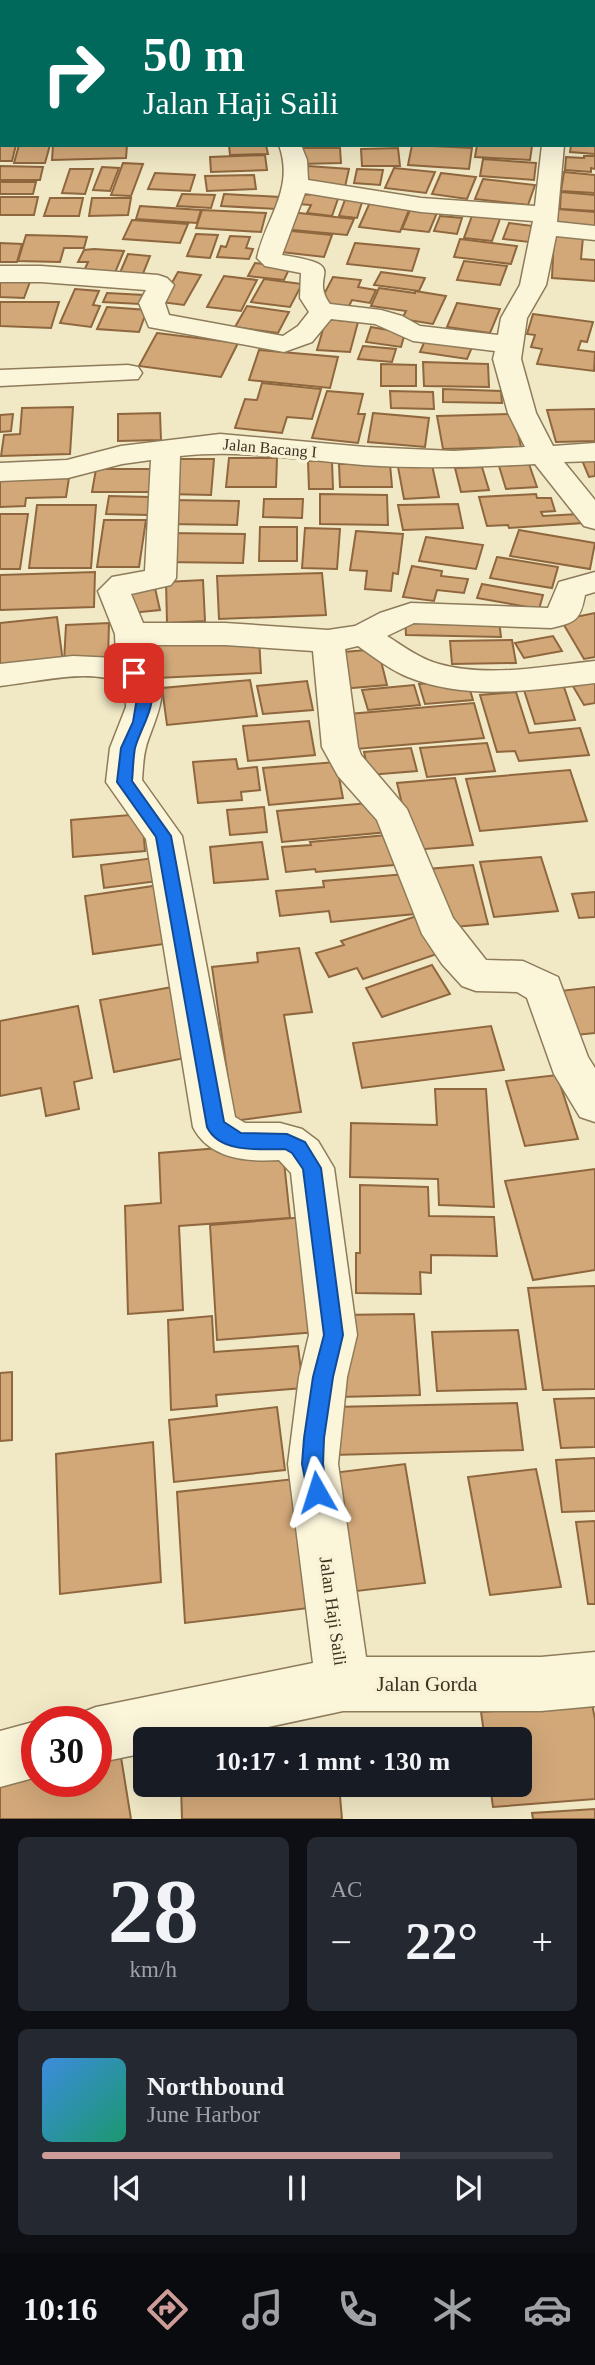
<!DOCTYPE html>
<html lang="id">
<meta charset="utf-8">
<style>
:root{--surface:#171b24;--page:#242831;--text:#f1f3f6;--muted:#9ea1a6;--line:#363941;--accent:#cd9c98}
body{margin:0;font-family:Georgia,serif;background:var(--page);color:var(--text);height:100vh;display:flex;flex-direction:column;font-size:26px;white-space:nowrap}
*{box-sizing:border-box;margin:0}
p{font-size:23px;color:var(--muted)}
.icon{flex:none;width:38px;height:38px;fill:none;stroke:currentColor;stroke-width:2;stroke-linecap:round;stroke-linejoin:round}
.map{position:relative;height:1819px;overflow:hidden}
.panel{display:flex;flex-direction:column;gap:18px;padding:18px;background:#0d0f14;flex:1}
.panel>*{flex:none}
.guide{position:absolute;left:0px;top:0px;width:595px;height:147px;box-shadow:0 7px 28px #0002;background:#00695c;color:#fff;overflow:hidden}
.speed{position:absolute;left:21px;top:1706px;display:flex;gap:14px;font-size:35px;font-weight:700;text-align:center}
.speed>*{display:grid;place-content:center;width:91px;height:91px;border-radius:50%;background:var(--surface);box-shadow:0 7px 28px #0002;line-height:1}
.speed .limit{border:10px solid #d22;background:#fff;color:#111}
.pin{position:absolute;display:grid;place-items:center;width:60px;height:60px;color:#fff;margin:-30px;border-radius:14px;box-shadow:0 4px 10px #0006}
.me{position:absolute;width:77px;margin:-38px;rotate:354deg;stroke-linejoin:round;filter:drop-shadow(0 0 5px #0008)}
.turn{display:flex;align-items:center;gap:24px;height:147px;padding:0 28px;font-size:32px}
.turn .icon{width:91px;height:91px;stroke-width:2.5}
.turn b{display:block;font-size:49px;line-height:60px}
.big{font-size:52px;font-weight:700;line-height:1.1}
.panel .widget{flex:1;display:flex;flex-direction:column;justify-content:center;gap:10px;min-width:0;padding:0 24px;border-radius:10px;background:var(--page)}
.panel .dial{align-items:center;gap:0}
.dial b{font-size:91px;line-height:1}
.song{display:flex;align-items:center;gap:21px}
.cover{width:84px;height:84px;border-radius:10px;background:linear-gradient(135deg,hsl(210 70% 55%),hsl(160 70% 35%))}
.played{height:7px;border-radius:4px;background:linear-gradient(90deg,var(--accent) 70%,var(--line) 70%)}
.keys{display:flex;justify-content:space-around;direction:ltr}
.heat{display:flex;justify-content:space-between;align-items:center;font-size:38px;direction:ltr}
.panel .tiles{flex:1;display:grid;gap:18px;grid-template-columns:1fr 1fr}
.widget:last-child{grid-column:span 2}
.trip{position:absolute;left:133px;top:1727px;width:399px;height:70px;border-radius:10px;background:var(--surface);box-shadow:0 7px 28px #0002;font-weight:700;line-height:70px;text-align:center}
.menu{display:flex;height:112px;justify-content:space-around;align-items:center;background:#090b0e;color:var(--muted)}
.menu .icon{width:49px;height:49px}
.menu .on{color:var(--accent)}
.menu b{font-size:32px;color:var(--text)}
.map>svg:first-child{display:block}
</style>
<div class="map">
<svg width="595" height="1819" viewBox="0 0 595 1819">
<rect width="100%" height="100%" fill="#f1e9c6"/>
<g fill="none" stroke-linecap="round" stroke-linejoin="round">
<g fill="#6d948e" fill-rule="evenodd">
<path d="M284 0H293L295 2H285Z"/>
<rect x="593" y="122" width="2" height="6"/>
</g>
</g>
<g fill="#d2a879" stroke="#8f673e" stroke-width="2">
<path d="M0 140 2 145H16L12 161H0Z"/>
<path d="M19 145H50L45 163H14Z"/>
<path d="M53 145H127L126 158 52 160Z"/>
<path d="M229 145H266L268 154 230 155Z"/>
<path d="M412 145 472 148 469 169 408 165Z"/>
<path d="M477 145 532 146 530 160 475 157Z"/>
<path d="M571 145H595V154L570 152Z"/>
<path d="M298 148H340L341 163 299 164Z"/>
<path d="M398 148 400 166H362L361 149Z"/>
<path d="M265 155 267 170 211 172 210 157Z"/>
<path d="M584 156H595V169L591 168V172L565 170 566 157 584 158Z"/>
<path d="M483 159 536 163 534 180 480 176Z"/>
<path d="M123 163 143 164 131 196 111 195Z"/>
<path d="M0 166 43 167 40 180H0Z"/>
<path d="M308 166 349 169 345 187 304 184Z"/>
<path d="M102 167 119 168 110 191 93 190Z"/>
<path d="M394 168 435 172 426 193 385 188Z"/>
<path d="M70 169H93L85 194 62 193Z"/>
<path d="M357 169 383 170 380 185 354 183Z"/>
<path d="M564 172 595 175V193L561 191Z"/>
<path d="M155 173 195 175 190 191 148 189Z"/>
<path d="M441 173 476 177 467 199 432 194Z"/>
<path d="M254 175 256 189 207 191 205 176Z"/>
<path d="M483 179 535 185 528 205 475 199Z"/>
<path d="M0 182H36L33 194H0Z"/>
<path d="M561 192 595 195V211L560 209Z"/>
<path d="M182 194 215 195 211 208 177 206Z"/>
<path d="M224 194 280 197 277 209 221 206Z"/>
<path d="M315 194 339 196 332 216 307 213 311 205 299 204 302 195Z"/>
<path d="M0 197H38L34 215H0Z"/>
<path d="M346 197 363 199 357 218 339 216Z"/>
<path d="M50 198H83L79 216H44Z"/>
<path d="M92 198H131L128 215 89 216Z"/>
<path d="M371 200 411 205 400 232 359 227Z"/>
<path d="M412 205 439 208 429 232 402 229Z"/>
<path d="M140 206 201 210 197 223 136 219Z"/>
<path d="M557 209 595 212V230L556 227Z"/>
<path d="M202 210 266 213 261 232 196 228Z"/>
<path d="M290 212 354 219 347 235 282 229Z"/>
<path d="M473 213 501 216 492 241 464 238Z"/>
<path d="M440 216 462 218 457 234 434 231Z"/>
<path d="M132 220 188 224 180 243 123 239Z"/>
<path d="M509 223 533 226 529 242 503 239Z"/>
<path d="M281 230 332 235 324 257 272 251Z"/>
<path d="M196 234 218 235 210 258 187 256Z"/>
<path d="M26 235 67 236 87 237 84 248H64L60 262 18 261Z"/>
<path d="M554 235 583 237 581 259 595 260V281L552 278Z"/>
<path d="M230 236 250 237 246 248 253 249 249 259 217 257 221 246 226 247Z"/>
<path d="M460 239 517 246 511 264 454 257Z"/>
<path d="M0 243 22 244 17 262H0Z"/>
<path d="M355 243 419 249 412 271 347 264Z"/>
<path d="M94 249 124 251 114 275 83 273 88 262H78L84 250Z"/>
<path d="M128 254 150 256 142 276 119 275Z"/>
<path d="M464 261 507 266 500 285 457 280Z"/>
<path d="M255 263 290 267 284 280 248 276Z"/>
<path d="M178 272 201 275 184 305 161 302Z"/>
<path d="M381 272 425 278 419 291 374 285Z"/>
<path d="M224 276 257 280 241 311 207 307Z"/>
<path d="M333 277 361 280 358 287 376 290 370 303 352 300 348 308 319 304Z"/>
<path d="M0 278 31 279 24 298 0 297Z"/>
<path d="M264 279 302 284 290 307 251 302Z"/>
<path d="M379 288 415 293V291L446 296 433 324 402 319 406 311 371 306Z"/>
<path d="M75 289 99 291 93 305 100 306 91 327 60 323Z"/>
<path d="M107 293 144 295 140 304 103 302Z"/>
<path d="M0 302H59L51 328 0 326Z"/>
<path d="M457 303 500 309 490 333 447 327Z"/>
<path d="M247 306 289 312 278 333 235 327Z"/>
<path d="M107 307 147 310 139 332 97 329Z"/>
<path d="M533 314 593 322 587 342 581 341 578 350 595 352 594 371 537 364 542 349 531 347 535 335 527 334Z"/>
<path d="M326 319 358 322 350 352 317 350Z"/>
<path d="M371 327 405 333 401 347 366 342Z"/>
<path d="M157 333 238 343 221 377 139 366Z"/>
<path d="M426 338 473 345 467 359 420 352Z"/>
<path d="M363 346 396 349 392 362 358 359Z"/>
<path d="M259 350 338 357 330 388 249 380Z"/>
<path d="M423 362 488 364 489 387 424 386Z"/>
<path d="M381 364 416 365V386H381Z"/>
<path d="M262 383 321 389 312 419 287 417 282 433 235 428 245 399 257 400Z"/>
<path d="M443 389 501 391 502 403 443 402Z"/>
<path d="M327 391 363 394 358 414H365L358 443 312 438Z"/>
<path d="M390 391 433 392 434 409 391 408Z"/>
<path d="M73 407 70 454 1 456 4 435 20 434 22 408Z"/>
<path d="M595 409V441L556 442 547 410Z"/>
<path d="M160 413 161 440 118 441V414Z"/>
<path d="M373 413 429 418 425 447 368 442Z"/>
<path d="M13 414 11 431 0 432V415Z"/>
<path d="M514 414 521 447 443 449 437 416Z"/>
<path d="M595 457V476L589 477 581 458Z"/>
<path d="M229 458H277L276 487H226Z"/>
<path d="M172 459H214L211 495 167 494Z"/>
<path d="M308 461H332L333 489H309Z"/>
<path d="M339 464H390L392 487H340Z"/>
<path d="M529 464 537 487 506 489 499 466Z"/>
<path d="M432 465 439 497 404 499 398 467Z"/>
<path d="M482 467 489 490 461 492 455 468Z"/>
<path d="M96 469H154L151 492H92Z"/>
<path d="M0 475 29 479 69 478 66 497 26 498 25 506 0 507Z"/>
<path d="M320 494 387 495 388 525 320 524Z"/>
<path d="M536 494 537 498H551L555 511 541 512 543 516 579 514 583 523 509 528 508 525 487 526 479 497Z"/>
<path d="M109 496 150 497 148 515 106 514Z"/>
<path d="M264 499H303L302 518 263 517Z"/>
<path d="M170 500 239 501 237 525 167 524Z"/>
<path d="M458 504 463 528 403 530 398 505Z"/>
<path d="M37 505H96L91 568H29Z"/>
<path d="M0 514H28L20 569H0Z"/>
<path d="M104 520H146L139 567H97Z"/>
<path d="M260 527H297V561H259Z"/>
<path d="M305 528 340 529 337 569 302 568Z"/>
<path d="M519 530 595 543 590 569 510 556Z"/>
<path d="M356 531 403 534 398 574 393 573 391 591 365 589 367 571 350 570Z"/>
<path d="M167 533 245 534 243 563 163 562Z"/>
<path d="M426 537 483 545 476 569 419 561Z"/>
<path d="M497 557 558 567 552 588 490 578Z"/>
<path d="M412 566 442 571 441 576 468 579 464 593 437 590 434 601 403 597Z"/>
<path d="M95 572 94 607 0 610V575Z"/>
<path d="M322 573 326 615 219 619 217 576Z"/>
<path d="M203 580 205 621 167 623 166 582Z"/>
<path d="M482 584 543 595 539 609 477 598Z"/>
<path d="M155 588 160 610 131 613 125 592Z"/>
<path d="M595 613V657L584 659 561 620Z"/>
<path d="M57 617 63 662 0 668V623Z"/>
<path d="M405 618 499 621 501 637 406 635Z"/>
<path d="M109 623 108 660 64 662 66 625Z"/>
<path d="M553 636 562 651 524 658 515 643Z"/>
<path d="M259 638 261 673 157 678V642Z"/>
<path d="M512 640 516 663 452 664 450 641Z"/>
<path d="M378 649 387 685 341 689 332 653Z"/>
<path d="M250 680 257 716 167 725 162 688Z"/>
<path d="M467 680 473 700 425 704 419 684Z"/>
<path d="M307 681 313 710 263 714 257 686Z"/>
<path d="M562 681 575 720 535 724 522 684Z"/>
<path d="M595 682V703L584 705 571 683Z"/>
<path d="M414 685 420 705 368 710 362 690Z"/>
<path d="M516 692 529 733 580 728 589 755 519 761 515 751 497 752 480 695Z"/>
<path d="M474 703 484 738 356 749 349 714Z"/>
<path d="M309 721 315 755 248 761 243 726Z"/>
<path d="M487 743 495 771 427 777 420 748Z"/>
<path d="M411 748 417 771 369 775 364 752Z"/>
<path d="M236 759 238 769 257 767 260 790 241 792 242 800 198 803 193 762Z"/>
<path d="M336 762 343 798 269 805 263 768Z"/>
<path d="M570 770 587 821 480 831 466 779Z"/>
<path d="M455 778 473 845 413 850 397 783Z"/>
<path d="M381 802 388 832 282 842 277 811Z"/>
<path d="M264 807 267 832 230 835 227 810Z"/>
<path d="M142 814 145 851 73 857 71 820Z"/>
<path d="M398 834 405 864 316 872 315 869 286 872 282 847 311 845 310 842Z"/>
<path d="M262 842 268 879 214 883 210 847Z"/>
<path d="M161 857 166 880 104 888 101 865Z"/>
<path d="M541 857 558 911 494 917 480 862Z"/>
<path d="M473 865 488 924 442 928 428 869Z"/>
<path d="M406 874 415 914 331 922 329 911 280 916 276 891 324 887 323 881Z"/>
<path d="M160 885 171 943 93 954 85 896Z"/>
<path d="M595 892V917L579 918 572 894Z"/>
<path d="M420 915 443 952 363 979 357 968 329 977 316 953 344 945 341 941Z"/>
<path d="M299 948 312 1012 284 1015 301 1112 234 1121 212 967 258 962 257 953Z"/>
<path d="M432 965 450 994 382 1017 366 988Z"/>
<path d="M178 986 195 1056 114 1072 100 1000Z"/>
<path d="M595 987V1033L576 1035 560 991Z"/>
<path d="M78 1006 92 1078 74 1082 79 1109 46 1116 41 1088 0 1096V1021Z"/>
<path d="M491 1026 504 1070 362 1088 353 1043Z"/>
<path d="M557 1075 578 1139 525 1146 506 1081Z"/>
<path d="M435 1089H486L494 1207 439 1205 438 1179 350 1177 351 1123 437 1125Z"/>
<path d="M282 1143 290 1218 179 1226 183 1310 128 1314 125 1206 161 1203 159 1153Z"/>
<path d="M595 1169V1270L533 1280 505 1181Z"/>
<path d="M360 1185 428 1187 429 1216 494 1217 497 1256 431 1255V1273L420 1272 421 1294 356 1293V1253H360Z"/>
<path d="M305 1217 317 1332 217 1340 210 1225Z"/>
<path d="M595 1286V1389L543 1390 528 1288Z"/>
<path d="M414 1314 420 1395 339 1397 336 1315Z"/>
<path d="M212 1316 214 1352 298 1346 303 1388 216 1395 217 1406 171 1410 168 1320Z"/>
<path d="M518 1330 526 1389 437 1391 432 1332Z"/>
<path d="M12 1372V1440L0 1441V1373Z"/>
<path d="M595 1398V1447L561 1448 554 1399Z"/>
<path d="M517 1403 523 1450 333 1455 332 1407Z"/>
<path d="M277 1407 285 1470 174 1482 169 1420Z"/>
<path d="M153 1442 161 1582 60 1594 56 1454Z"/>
<path d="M595 1458V1511L562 1512 556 1460Z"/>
<path d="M405 1464 425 1583 340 1593 324 1474Z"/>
<path d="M536 1469 561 1587 490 1595 468 1477Z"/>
<path d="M294 1479 309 1608 185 1623 177 1492Z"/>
<path d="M595 1521V1604H588L576 1522Z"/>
<path d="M592 1704 595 1719V1799L493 1807 490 1785H520V1740H485L481 1712Z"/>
<path d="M120 1751 131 1819H0V1783L37 1773V1782H96V1757Z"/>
<path d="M181 1785H339L342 1819H182Z"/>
<path d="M595 1809V1819H533L532 1813Z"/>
</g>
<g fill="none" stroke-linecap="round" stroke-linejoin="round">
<defs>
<g id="minor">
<path d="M0 0 9 2H2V12Z"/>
<path d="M27 0H55L25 2Z"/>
<path d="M103 0H123L125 2H104Z"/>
<path d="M168 0H188L190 2H169Z"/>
<path d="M593 27H595L593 40Z"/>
<rect x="0" y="131" width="2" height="14"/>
<path d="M279 145H301L307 160 308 180 421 198 535 206 542 145H564L557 222 595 226V240L556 236 546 285 527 318 521 359 536 413 553 446 595 443V461L564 462 595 500V529L584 526 535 464C477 467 421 469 363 465 302 460 241 449 180 456L176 578 171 585 131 594 143 623H225L328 630 355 626 380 613 411 603 548 608 559 582 595 572V592L585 595C580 621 576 622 551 628L414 623 387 636C403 646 420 659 439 664 488 678 546 666 595 661V683C534 690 467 701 408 677 390 670 374 657 358 646L345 649 358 747 361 755 407 809 453 918 486 960 523 961 558 977 588 1057 595 1068V1122L580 1117 554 1074 527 998 517 992 476 991 462 986 442 964 422 934 377 820 338 776 322 747 313 651 225 645H148L150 661 146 667C178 681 152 724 146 747 143 758 143 769 142 780L182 836 235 1117 245 1123H280L302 1129 318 1141 334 1168 357 1335 347 1377 338 1464 366 1657H541L595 1652V1706L541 1711H343L208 1740H145V1753L96 1763V1722H74L76 1715 96 1707 313 1663 288 1464 299 1377 309 1335 291 1173 279 1160C247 1162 209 1159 193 1127L146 839 106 782 110 748 126 707V684C89 667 39 682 0 686V664L73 656 116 658 115 634 98 591 112 577 145 571 151 460 122 464 68 478 0 481V463L67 460 121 446 220 434 365 447 454 451 525 447 508 413 493 359 495 351 413 341 375 324 331 319 312 342 284 352 149 327 139 303 146 290 41 282H0V266H41L158 275 167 278 174 285 165 303 169 315 283 336 298 326 309 312 300 298 301 273 265 266 257 258C266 217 295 189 279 145ZM305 193 421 212 533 221 520 285 501 318 498 335 420 326 402 316 381 310 330 304C307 273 354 266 282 255Z"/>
<path d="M128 365 138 367 142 373 138 379 0 386V370Z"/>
<path d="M37 1721 39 1722H37V1777L0 1787V1731Z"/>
</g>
</defs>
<use href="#minor" stroke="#8e7b5a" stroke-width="3"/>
<use href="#minor" fill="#fbf5da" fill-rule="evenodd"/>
</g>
<path fill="#1a73e8" stroke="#114b97" stroke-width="2" d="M134 668 147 675C161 703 142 723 135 748 133 759 133 771 132 781L171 836 224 1122 241 1133 287 1134 305 1142 321 1168 343 1335 333 1377 324 1438 323 1464 327 1492 324 1499 317 1502 309 1499 302 1464 304 1438 313 1377 324 1335 303 1169 292 1153 285 1149C261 1149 220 1154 207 1127L156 837 117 782 121 748 133 722 138 692 136 680 127 673Z"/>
<g text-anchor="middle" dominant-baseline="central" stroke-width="7" stroke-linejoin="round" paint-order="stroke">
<g font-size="16" fill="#3d311f" stroke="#f8f2d6">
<text transform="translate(270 448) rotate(5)">Jalan Bacang I</text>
</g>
<g font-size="18" fill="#3d311f" stroke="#f8f2d6">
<text transform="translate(333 1611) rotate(82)">Jalan Haji Saili</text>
</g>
<g font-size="21" fill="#3d311f" stroke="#f8f2d6">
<text x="427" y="1684">Jalan Gorda</text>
</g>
</g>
</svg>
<div class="speed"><div class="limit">30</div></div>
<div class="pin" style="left:134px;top:673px;background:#d93025"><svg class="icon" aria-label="arrive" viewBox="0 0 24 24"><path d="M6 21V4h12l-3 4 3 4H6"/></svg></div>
<svg class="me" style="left:317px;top:1492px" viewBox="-20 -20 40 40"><path d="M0-17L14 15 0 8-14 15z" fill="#1a73e8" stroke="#fff" stroke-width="4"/></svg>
<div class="trip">10:17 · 1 mnt · 130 m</div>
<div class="guide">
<div class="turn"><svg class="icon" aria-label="right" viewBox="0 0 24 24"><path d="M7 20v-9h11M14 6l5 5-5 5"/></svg><div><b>50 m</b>Jalan Haji Saili</div></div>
</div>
</div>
<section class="panel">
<div class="tiles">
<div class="widget dial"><b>28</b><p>km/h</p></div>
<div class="widget"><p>AC</p>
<div class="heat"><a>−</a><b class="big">22°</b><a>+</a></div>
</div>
<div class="widget">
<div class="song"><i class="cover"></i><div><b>Northbound</b><p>June Harbor</p></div></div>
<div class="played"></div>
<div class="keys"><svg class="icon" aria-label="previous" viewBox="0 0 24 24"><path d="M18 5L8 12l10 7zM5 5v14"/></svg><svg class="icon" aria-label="pause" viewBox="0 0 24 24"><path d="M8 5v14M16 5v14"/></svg><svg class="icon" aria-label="next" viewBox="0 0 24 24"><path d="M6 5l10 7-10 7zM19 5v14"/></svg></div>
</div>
</div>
</section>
<nav class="menu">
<b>10:16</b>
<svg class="icon on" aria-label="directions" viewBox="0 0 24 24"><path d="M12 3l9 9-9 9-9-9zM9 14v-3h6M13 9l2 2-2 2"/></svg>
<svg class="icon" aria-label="music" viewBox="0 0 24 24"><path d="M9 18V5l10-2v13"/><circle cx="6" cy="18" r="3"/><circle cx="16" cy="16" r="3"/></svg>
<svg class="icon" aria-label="phone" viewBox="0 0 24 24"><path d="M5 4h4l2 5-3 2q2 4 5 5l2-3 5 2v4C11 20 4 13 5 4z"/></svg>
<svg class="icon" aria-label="climate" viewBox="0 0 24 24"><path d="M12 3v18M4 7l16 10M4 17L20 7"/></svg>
<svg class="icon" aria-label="car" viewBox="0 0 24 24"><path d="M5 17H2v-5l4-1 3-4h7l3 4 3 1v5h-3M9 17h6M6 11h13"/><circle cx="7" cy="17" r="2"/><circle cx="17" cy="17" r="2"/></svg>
</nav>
